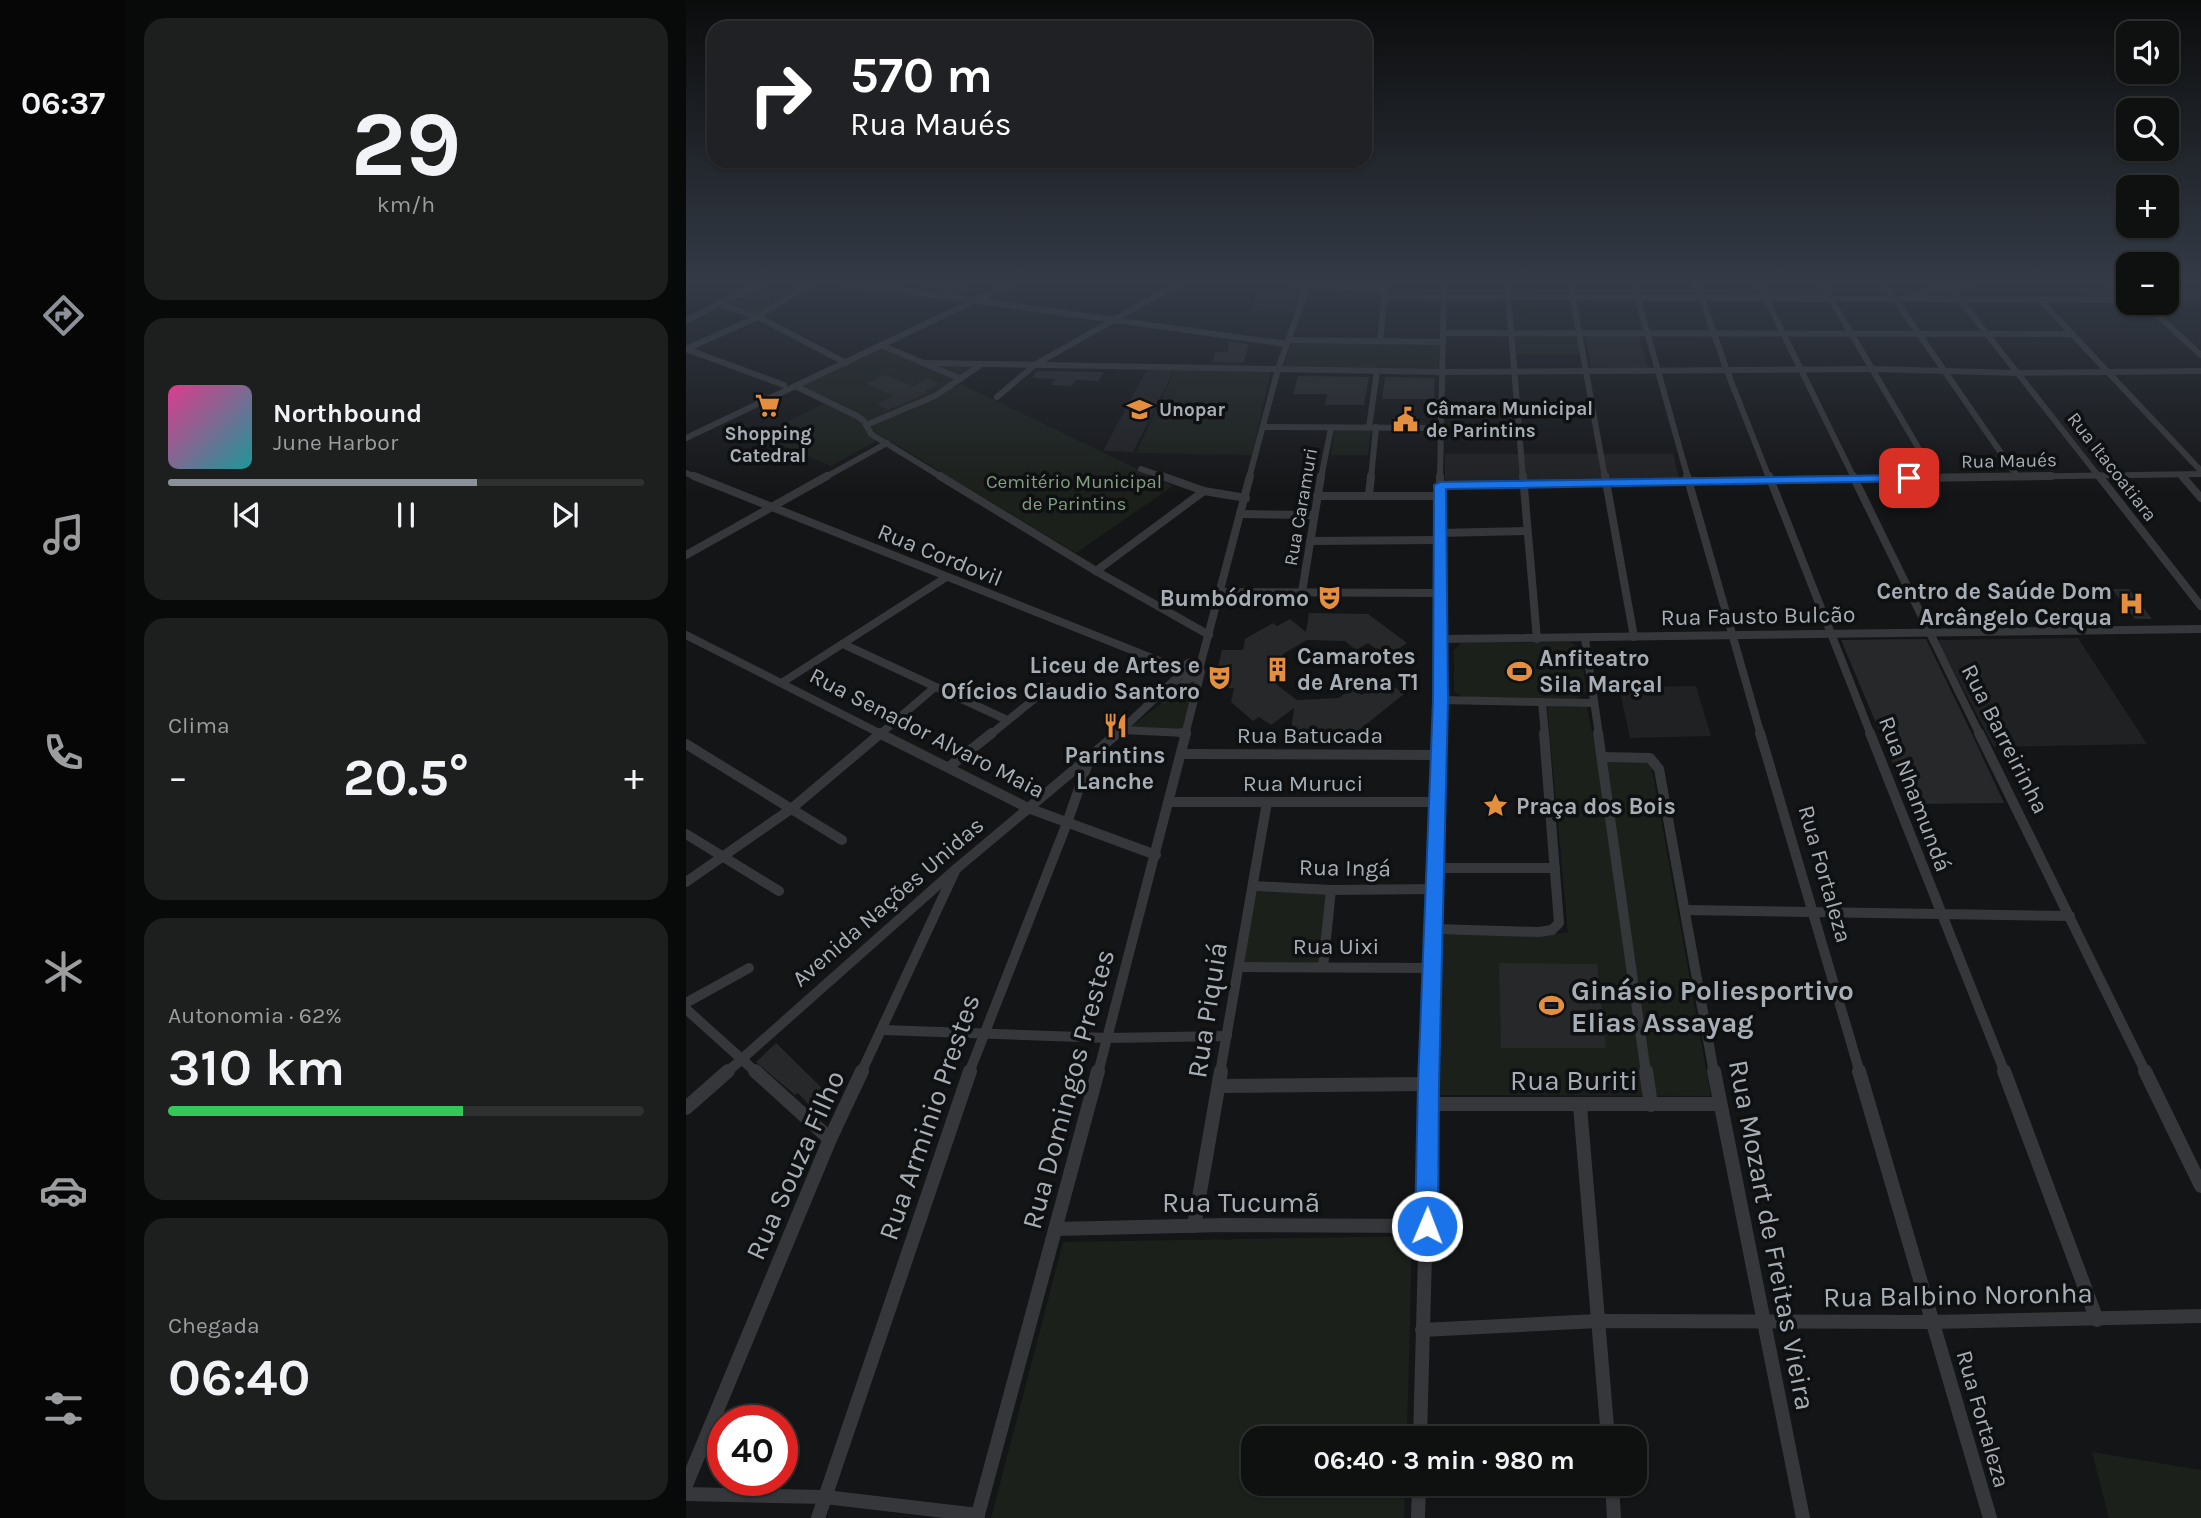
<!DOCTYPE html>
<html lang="pt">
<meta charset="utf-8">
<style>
:root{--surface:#0f1010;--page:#1d1e1e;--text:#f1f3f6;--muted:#9b9d9f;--line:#2f3030;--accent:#8c9099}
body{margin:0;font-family:Karla,sans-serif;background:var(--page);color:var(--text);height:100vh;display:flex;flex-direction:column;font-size:26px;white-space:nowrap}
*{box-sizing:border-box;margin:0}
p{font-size:23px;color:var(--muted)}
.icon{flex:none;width:38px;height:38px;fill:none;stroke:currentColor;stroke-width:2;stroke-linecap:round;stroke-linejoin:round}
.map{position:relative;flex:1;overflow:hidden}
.sheet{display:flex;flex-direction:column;gap:18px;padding:18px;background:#080909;width:560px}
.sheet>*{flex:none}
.hud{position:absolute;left:21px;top:21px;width:665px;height:147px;border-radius:21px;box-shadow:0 2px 5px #0004,0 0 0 2px var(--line);background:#202124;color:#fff;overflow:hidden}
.tools{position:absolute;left:1430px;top:21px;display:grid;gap:14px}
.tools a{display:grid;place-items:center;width:63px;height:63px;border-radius:14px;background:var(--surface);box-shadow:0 2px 5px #0004,0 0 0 2px var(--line);font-size:35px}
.speed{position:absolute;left:21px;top:1405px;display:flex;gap:14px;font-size:35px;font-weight:700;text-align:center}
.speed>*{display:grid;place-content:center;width:91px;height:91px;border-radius:50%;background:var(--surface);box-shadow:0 2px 5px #0004,0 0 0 2px var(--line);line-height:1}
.speed .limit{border:10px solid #d22;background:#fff;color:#111}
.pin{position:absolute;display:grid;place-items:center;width:60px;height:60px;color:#fff;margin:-30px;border-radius:14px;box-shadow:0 4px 10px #0006}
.me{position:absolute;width:77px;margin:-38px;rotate:1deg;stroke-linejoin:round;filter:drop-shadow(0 0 5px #0008)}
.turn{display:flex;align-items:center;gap:24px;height:147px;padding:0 28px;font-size:32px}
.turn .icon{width:91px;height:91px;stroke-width:2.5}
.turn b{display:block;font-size:49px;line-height:60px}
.big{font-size:52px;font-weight:700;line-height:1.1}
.sheet .widget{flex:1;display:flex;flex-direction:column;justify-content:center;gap:10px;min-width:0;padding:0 24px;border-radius:21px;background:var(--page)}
.sheet .dial{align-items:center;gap:0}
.dial b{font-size:91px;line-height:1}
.song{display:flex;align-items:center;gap:21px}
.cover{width:84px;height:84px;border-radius:10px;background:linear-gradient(135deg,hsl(330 70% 55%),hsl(180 70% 35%))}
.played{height:7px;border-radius:4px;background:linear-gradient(90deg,var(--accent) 65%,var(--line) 65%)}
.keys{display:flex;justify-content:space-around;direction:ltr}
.heat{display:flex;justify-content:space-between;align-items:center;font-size:38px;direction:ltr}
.charge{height:10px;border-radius:5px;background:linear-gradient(90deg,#34c759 62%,var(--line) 0)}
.trip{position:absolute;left:555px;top:1426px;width:406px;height:70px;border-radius:21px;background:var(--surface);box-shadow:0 2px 5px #0004,0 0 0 2px var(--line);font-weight:700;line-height:70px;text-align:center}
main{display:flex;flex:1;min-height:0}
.menu{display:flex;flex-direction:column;width:126px;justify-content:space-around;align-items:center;background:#060606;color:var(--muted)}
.menu .icon{width:49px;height:49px}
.menu .current{color:var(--accent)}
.menu b{font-size:32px;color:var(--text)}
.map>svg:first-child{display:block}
</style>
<main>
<nav class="menu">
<b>06:37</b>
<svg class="icon current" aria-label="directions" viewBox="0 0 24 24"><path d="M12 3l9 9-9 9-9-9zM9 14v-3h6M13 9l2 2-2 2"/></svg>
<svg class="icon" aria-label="music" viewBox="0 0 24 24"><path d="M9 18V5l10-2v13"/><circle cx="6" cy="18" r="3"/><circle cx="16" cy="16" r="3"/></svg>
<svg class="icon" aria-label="phone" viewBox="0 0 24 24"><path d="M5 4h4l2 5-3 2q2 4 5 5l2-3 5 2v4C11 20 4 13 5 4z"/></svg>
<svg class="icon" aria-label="climate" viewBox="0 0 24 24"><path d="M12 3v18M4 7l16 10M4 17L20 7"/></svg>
<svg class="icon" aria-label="car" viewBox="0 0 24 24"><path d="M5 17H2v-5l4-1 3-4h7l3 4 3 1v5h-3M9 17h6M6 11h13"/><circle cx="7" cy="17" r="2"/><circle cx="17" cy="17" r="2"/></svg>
<svg class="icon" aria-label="filters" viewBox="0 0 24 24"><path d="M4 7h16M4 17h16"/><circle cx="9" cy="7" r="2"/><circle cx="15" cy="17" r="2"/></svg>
</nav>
<section class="sheet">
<div class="widget dial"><b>29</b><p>km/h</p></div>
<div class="widget">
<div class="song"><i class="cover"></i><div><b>Northbound</b><p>June Harbor</p></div></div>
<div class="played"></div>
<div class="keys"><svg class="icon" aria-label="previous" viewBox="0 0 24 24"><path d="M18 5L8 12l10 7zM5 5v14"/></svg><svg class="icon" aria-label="pause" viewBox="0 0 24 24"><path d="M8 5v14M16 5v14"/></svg><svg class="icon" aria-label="next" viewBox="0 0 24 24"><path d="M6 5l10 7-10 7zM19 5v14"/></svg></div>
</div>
<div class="widget"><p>Clima</p>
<div class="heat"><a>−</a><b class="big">20.5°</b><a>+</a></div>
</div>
<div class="widget"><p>Autonomia · 62%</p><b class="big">310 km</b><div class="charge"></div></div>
<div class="widget"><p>Chegada</p><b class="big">06:40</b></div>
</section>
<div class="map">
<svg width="1515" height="1518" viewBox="0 0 1515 1518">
<rect width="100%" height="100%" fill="#141516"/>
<g fill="#202123">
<path d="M571 294 617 295 611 312 564 311Z"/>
<path d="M899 335H953L962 368H905Z"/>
<path d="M461 369 488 370 447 452 417 451Z"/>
<path d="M759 454H987L993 478 759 482Z"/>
<path d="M1392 638 1461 744 1308 747 1251 640Z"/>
<path d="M1010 686 1025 736 944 738 933 687Z"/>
</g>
<g fill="#1b201b">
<path d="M77 282H124L72 315 38 304Z"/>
<path d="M1357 282H1442V298H1408L1390 287 1365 286Z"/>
<path d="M1481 282H1515V305L1511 302H1481Z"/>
<path d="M828 334H891L894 354H830Z"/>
<path d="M606 341 754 344 752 369 598 367Z"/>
<path d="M195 345 239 364H294L251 396 275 384 487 486 390 553 179 426 194 439 145 466 80 439 76 435 140 402 108 387Z"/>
<path d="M490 368 585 370 566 455 450 453Z"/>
<path d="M648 430H685L682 455H645Z"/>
<path d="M883 642 893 647 901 691 892 699 777 697 768 692V650L775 643Z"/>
<path d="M504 681 510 683 498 730 443 728Z"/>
<path d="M861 706 901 707 912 762 965 763 1025 1096 752 1095 755 935 882 933Z"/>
<path d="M570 892 640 893 635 965 557 964Z"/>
<path d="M726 1236 721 1438H567V1484H719L718 1518H305L377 1242Z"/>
<path d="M1406 1452 1515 1470V1518H1423Z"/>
</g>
<g fill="#27282a">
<path d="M235 282H269L287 285 275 293 229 287Z"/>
<path d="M543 342 563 344 557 363 527 362 529 352H542Z"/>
<path d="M351 371 418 372 412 381 390 380 385 386 365 385 370 379 346 378Z"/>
<path d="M199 374 227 386 242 379 253 384 238 391 242 393 202 410 191 404 207 396 180 384Z"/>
<path d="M612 376 683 377 678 405H639L641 394H607Z"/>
<path d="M699 377 749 378 748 399H696Z"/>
<path d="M1426 589H1443L1466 619H1449Z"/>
<path d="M623 613 682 614 721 643 701 657 682 643 670 650 659 641 621 640 597 654 591 685 611 700 653 698 666 688 676 695 698 679 718 694 673 730 605 731 608 708 585 725 573 717 567 721 545 702 548 688H527L536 650H557L559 639 587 623 591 626 604 619 620 632Z"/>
<path d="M1240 639 1285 732 1318 803 1224 804 1155 640Z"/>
<path d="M813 963 911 964 920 1048H815Z"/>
<path d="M90 1043 138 1090 122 1104 112 1093 109 1095 70 1062Z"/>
</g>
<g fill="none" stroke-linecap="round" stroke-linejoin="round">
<g stroke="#36373a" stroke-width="6">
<path d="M155 282 601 344"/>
<path d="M602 282 699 289"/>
<path d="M821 282 837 478"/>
<path d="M884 282 919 478"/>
<path d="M947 282 1002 478"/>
<path d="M1010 282 1041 371 1083 478"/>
<path d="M1072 282 1168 478"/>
<path d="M1135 282 1250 478"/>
<path d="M1197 282 1331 476"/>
<path d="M1260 282 1414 478"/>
<path d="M1224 296 1285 282"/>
<path d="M699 297 1442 300"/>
<path d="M1354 300 1515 471"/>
<path d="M1458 303 1515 355"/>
<path d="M34 305 72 317 160 363"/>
<path d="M0 321 75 282"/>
<path d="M757 333 1387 334"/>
<path d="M603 340 757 342"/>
<path d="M694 341 699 293"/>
<path d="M195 345 275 379"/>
<path d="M0 349 72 317 126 282"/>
<path d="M0 349 98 385"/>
<path d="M240 363 757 372 1187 369 1331 373 1515 371"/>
<path d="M109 386 171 416 178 421 185 434 257 478"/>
<path d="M311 397 350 364 495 282"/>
<path d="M180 425 249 396 296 364"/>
<path d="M577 427 754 428"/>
<path d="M683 427 691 371"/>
<path d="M0 438 328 282"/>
<path d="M455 469 481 478"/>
<path d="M0 473 12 478"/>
<path d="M1495 475 1498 478"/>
<path d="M138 478 201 443"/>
<path d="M563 478 592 369 623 282"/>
<path d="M635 478 645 428"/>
<path d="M685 478 690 427"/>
<path d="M754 478 758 282"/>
<path d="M1244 478 1515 474"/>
</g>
<g stroke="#36373a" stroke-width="8">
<path d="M8 476 496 670"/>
<path d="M254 476 410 571 523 635"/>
<path d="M476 476 518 491 560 498"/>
<path d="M837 476 851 639"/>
<path d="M919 476 948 637"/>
<path d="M1001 476 1075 735"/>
<path d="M1083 476 1185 735"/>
<path d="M1167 476 1294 735"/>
<path d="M1413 476 1515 606"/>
<path d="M1496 476 1515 498"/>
<path d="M754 485 1365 476"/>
<path d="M683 495 685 476"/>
<path d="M631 496H754"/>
<path d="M554 514 627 515"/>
<path d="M753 533 841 531"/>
<path d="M624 541 753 540"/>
<path d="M0 555 141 476"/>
<path d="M410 571 518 491"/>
<path d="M533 592 754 593"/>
<path d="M616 592 635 476"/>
<path d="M0 635 197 735"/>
<path d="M755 639 1515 629"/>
<path d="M899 639 913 735"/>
<path d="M157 644 319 719"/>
<circle cx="506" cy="670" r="8"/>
<path d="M514 666 564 476"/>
<path d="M97 682 259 578"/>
<path d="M477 699 505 677"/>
<path d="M754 700 908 703"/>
<path d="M856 702 859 735"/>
<path d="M435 730 500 733"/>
<path d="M193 735 249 687"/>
<path d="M304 735 363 687"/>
<path d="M430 735 496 673"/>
<path d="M499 735 515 672"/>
<path d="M753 735 754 476"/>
</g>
<g stroke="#36373a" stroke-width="10">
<path d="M193 733 342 808 470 855"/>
<path d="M496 733H500"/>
<path d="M912 733 960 1073"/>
<path d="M1074 733 1174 1073"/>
<path d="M1184 733 1319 1073"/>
<path d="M1293 733 1460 1073"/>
<path d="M0 744 156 840"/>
<path d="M495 754 752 755"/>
<path d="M916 757 964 758 973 769 1028 1073"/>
<path d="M263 767 306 733"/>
<path d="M483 802H751"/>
<path d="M0 834 93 891"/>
<path d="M750 868H869"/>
<path d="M0 882 105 809 195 733"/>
<path d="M568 886 645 890 749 889"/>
<path d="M999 910 1384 916"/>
<path d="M748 929 853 932 866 930 873 923 858 733"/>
<path d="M553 967 746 968"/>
<path d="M637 967 645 890"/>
<path d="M0 1003 63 968"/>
<path d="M0 1009 71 1073"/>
<path d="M197 1030 422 1038 541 1036"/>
<path d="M40 1073 270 869 432 733"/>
<path d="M175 1073 270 869"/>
<path d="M283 1073 381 823 404 757"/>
<path d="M412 1073 500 733"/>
<path d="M534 1073 581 802"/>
<path d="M744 1073 753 733"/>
</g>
<g stroke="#36373a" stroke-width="14">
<path d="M69 1071 144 1139"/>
<path d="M960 1071 965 1105"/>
<path d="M1028 1071 1117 1518"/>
<path d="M1173 1071 1304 1518"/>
<path d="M1318 1071 1411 1320"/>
<path d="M1459 1071 1515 1186"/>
<path d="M534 1086 742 1084"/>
<path d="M743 1104H1034"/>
<path d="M894 1106 922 1438"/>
<path d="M0 1108 42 1071"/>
<path d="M508 1226 535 1071"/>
<path d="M369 1229 539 1225 741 1226"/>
<path d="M736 1330 911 1321 1246 1322 1515 1316"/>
<path d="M734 1438 744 1071"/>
<path d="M926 1484 928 1518"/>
<path d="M0 1485 144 1139 176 1071"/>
<path d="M0 1494 139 1497 292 1515"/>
<path d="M132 1518 284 1071"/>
<path d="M291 1518 412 1071"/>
<path d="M732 1518 733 1484"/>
</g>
</g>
<linearGradient id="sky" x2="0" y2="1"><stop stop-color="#0b0c0c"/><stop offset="0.57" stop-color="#343b47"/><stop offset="1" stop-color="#343b47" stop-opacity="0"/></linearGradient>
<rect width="1515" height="495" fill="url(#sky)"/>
<path fill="#1a73e8" stroke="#114b97" stroke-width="2" d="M1223 475 1227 476V481L760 489 762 700 753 1084 752 1226 749 1234 741 1237 733 1234 729 1226 732 1084 747 700 748 485 754 482Z"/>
<defs>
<symbol id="supermarket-bare" viewBox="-9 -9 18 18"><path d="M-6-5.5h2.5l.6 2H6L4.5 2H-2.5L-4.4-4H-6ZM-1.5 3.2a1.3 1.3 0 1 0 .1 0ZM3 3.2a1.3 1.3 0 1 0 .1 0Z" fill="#e38f3f" stroke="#0f1011" stroke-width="2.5" paint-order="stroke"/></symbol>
<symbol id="university-bare" viewBox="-9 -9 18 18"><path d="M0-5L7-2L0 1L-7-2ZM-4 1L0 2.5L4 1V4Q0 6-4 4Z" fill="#e38f3f" stroke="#0f1011" stroke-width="2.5" paint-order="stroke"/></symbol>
<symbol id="civic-bare" viewBox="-9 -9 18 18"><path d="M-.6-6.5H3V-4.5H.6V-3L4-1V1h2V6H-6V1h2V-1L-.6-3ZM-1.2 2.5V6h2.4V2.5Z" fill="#e38f3f" stroke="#0f1011" stroke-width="2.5" paint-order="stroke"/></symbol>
<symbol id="theatre-bare" viewBox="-9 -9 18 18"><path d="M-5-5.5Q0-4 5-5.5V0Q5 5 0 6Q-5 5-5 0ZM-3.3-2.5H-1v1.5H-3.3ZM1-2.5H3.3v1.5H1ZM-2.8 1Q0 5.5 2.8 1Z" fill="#e38f3f" stroke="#0f1011" stroke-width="2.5" paint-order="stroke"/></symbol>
<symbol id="hospital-bare" viewBox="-9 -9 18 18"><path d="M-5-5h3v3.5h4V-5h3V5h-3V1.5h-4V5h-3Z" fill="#e38f3f" stroke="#0f1011" stroke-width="2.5" paint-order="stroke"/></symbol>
<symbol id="building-bare" viewBox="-9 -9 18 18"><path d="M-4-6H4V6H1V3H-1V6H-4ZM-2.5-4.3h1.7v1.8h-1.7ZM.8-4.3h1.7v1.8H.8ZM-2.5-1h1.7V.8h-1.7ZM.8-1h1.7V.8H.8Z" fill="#e38f3f" stroke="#0f1011" stroke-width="2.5" paint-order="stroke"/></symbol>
<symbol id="stadium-bare" viewBox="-9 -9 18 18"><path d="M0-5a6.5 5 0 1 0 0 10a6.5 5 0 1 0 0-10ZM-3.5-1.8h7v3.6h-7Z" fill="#e38f3f" stroke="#0f1011" stroke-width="2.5" paint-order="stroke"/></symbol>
<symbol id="restaurant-bare" viewBox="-9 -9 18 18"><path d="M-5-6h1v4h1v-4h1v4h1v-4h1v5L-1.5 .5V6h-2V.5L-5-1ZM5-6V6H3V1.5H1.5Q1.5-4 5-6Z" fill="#e38f3f" stroke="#0f1011" stroke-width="2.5" paint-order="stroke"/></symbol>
<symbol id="sight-bare" viewBox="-9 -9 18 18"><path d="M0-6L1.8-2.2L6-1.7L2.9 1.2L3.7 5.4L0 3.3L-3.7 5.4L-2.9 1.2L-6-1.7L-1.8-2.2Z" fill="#e38f3f" stroke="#0f1011" stroke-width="2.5" paint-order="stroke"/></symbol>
</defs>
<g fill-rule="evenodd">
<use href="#supermarket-bare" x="64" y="388" width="35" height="35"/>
<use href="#university-bare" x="436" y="392" width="35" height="35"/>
<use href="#civic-bare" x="702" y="402" width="35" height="35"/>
<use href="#theatre-bare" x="626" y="580" width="35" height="35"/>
<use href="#hospital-bare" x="1428" y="586" width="35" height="35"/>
<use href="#building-bare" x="574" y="652" width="35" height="35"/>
<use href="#stadium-bare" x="816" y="654" width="35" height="35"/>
<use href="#theatre-bare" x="516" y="660" width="35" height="35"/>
<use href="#restaurant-bare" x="412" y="708" width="35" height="35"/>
<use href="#sight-bare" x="792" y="788" width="35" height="35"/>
<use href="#stadium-bare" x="848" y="988" width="35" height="35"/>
</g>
<g text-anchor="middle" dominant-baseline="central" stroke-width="7" stroke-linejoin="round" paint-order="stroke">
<g font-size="19" font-weight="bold" fill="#a7aeb5" stroke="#0f1011" text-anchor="start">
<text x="740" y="409">Câmara Municipal<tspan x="740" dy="22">de Parintins</tspan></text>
<text x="473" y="410">Unopar</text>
<text x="82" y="434" text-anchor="middle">Shopping<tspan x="82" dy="22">Catedral</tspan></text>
</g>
<g font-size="19" fill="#a7aeb5" stroke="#0f1011">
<text transform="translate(1323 461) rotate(-1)">Rua Maués</text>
<text transform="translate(1426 467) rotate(52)">Rua Itacoatiara</text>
<text transform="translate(615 507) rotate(-80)">Rua Caramuri</text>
</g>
<g font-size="19" fill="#839e80" stroke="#0f1011">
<text x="388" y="482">Cemitério Municipal<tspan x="388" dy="22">de Parintins</tspan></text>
</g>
<g font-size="23" fill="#a7aeb5" stroke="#0f1011">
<text transform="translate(254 555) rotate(22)">Rua Cordovil</text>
<text transform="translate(1072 616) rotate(-1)">Rua Fausto Bulcão</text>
<text transform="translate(241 733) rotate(27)">Rua Senador Alvaro Maia</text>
<text x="624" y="735">Rua Batucada</text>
<text transform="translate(1319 739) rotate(63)">Rua Barreirinha</text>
<text x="617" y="783">Rua Muruci</text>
<text transform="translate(1229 794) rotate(69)">Rua Nhamundá</text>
<text transform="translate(659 868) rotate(1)">Rua Ingá</text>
<text transform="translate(1139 874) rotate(74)">Rua Fortaleza</text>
<text transform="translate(202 902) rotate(-41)">Avenida Nações Unidas</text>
<text x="650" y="946">Rua Uixi</text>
<text transform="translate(1297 1419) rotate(74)">Rua Fortaleza</text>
</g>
<g font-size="23" font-weight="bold" fill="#a7aeb5" stroke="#0f1011" text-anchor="end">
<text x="1426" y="591">Centro de Saúde Dom<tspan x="1426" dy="26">Arcângelo Cerqua</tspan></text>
<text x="623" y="598">Bumbódromo</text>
<text x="611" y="656" text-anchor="start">Camarotes<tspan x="611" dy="26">de Arena T1</tspan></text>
<text x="853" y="658" text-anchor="start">Anfiteatro<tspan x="853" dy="26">Sila Marçal</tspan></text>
<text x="514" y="665">Liceu de Artes e<tspan x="514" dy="26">Ofícios Claudio Santoro</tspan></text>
<text x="429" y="755" text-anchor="middle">Parintins<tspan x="429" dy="26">Lanche</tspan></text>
<text x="830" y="806" text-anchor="start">Praça dos Bois</text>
</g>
<g font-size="28" font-weight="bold" fill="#a7aeb5" stroke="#0f1011" text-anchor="start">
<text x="885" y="990">Ginásio Poliesportivo<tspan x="885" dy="32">Elias Assayag</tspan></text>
</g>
<g font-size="28" fill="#a7aeb5" stroke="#0f1011">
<text transform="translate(521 1010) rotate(-81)">Rua Piquiá</text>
<text x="888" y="1080">Rua Buriti</text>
<text transform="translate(382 1089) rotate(-75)">Rua Domingos Prestes</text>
<text transform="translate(243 1117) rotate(-71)">Rua Arminio Prestes</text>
<text transform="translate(109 1165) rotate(-66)">Rua Souza Filho</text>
<text x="555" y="1202">Rua Tucumã</text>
<text transform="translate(1086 1235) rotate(79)">Rua Mozart de Freitas Vieira</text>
<text transform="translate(1272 1295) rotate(-1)">Rua Balbino Noronha</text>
</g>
</g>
</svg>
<div class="tools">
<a><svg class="icon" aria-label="sound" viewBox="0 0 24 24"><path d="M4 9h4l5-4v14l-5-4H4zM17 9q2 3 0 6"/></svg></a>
<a><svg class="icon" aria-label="search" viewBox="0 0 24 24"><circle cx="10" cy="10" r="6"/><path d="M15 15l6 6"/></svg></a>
<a>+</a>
<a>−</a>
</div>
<div class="speed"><div class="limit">40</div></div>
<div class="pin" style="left:1223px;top:478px;background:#d93025"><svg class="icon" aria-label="arrive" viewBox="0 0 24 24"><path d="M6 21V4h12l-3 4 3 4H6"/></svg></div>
<svg class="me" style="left:741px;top:1226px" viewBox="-20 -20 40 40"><circle r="17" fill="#1a73e8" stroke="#fff" stroke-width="3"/><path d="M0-11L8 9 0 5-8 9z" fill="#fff"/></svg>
<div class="trip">06:40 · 3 min · 980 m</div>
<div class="hud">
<div class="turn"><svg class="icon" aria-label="right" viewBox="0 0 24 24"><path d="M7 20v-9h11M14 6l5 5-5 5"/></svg><div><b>570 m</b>Rua Maués</div></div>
</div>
</div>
</main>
